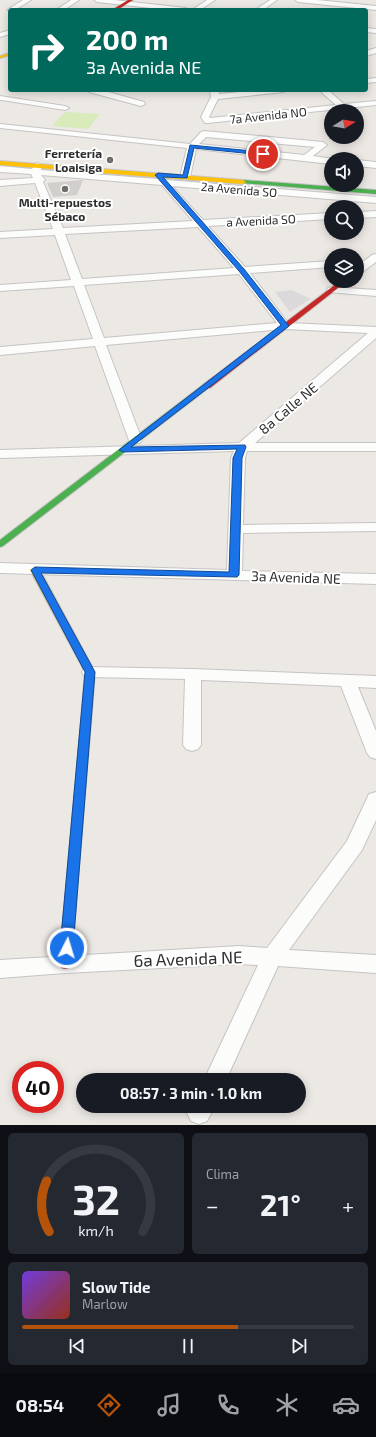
<!DOCTYPE html>
<html lang="es">
<meta charset="utf-8">
<style>
:root{--surface:#171b24;--page:#242831;--text:#f1f3f6;--muted:#9ea1a6;--line:#363941;--accent:#b45309}
body{margin:0;font-family:"Exo 2",sans-serif;background:var(--page);color:var(--text);height:100vh;display:flex;flex-direction:column;font-size:15px;white-space:nowrap}
*{box-sizing:border-box;margin:0}
p{font-size:13px;color:var(--muted)}
.icon{flex:none;width:22px;height:22px;fill:none;stroke:currentColor;stroke-width:2;stroke-linecap:round;stroke-linejoin:round}
.map{position:relative;height:1125px;overflow:hidden}
.side{display:flex;flex-direction:column;gap:8px;padding:8px;background:#0d0f14;flex:1}
.side>*{flex:none}
.banner{position:absolute;left:8px;top:8px;width:360px;height:84px;border-radius:4px;box-shadow:0 2px 10px #0003;background:#00695c;color:#fff;overflow:hidden}
.needle{width:26px;rotate:79deg}
.buttons{position:absolute;left:324px;top:104px;display:grid;gap:8px}
.buttons a{display:grid;place-items:center;width:40px;height:40px;border-radius:50%;background:var(--surface);box-shadow:0 2px 10px #0003;font-size:20px}
.speed{position:absolute;left:12px;top:1061px;display:flex;gap:8px;font-size:20px;font-weight:700;text-align:center}
.speed>*{display:grid;place-content:center;width:52px;height:52px;border-radius:50%;background:var(--surface);box-shadow:0 2px 10px #0003;line-height:1}
.speed .limit{border:6px solid #d22;background:#fff;color:#111}
.pin{position:absolute;display:grid;place-items:center;width:34px;height:34px;color:#fff;margin:-17px;border:2px solid #fff;border-radius:50%;box-shadow:0 1px 4px #0007}
.me{position:absolute;width:44px;margin:-22px;rotate:5deg;stroke-linejoin:round;filter:drop-shadow(0 0 3px #0008)}
.turn{display:flex;align-items:center;gap:14px;height:84px;padding:0 12px;font-size:18px}
.turn .icon{width:52px;height:52px;stroke-width:2.5}
.turn b{display:block;font-size:28px;line-height:34px}
.big{font-size:30px;font-weight:700;line-height:1.1}
.side .tile{flex:1;display:flex;flex-direction:column;justify-content:center;gap:6px;min-width:0;padding:0 14px;border-radius:6px;background:var(--page)}
.side .dial{align-items:center;gap:0}
.dial svg{height:104px;overflow:visible;fill:none;stroke:var(--line);stroke-width:7;stroke-linecap:round;text-anchor:middle}
.dial text{fill:var(--text);stroke:none}
.song{display:flex;align-items:center;gap:12px}
.cover{width:48px;height:48px;border-radius:6px;background:linear-gradient(135deg,hsl(260 70% 55%),hsl(10 70% 35%))}
.played{height:4px;border-radius:2px;background:linear-gradient(90deg,var(--accent) 65%,var(--line) 65%)}
.keys{display:flex;justify-content:space-around;direction:ltr}
.heat{display:flex;justify-content:space-between;align-items:center;font-size:22px;direction:ltr}
.side .tiles{flex:1;display:grid;gap:8px;grid-template-columns:1fr 1fr}
.tile:last-child{grid-column:span 2}
.trip{position:absolute;left:76px;top:1073px;width:230px;height:40px;border-radius:20px;background:var(--surface);box-shadow:0 2px 10px #0003;font-weight:700;line-height:40px;text-align:center}
.tabs{display:flex;height:64px;justify-content:space-around;align-items:center;background:#090b0e;color:var(--muted)}
.tabs .icon{width:28px;height:28px}
.tabs .active{color:var(--accent)}
.tabs b{font-size:18px;color:var(--text)}
.map>svg:first-child{display:block}
</style>
<div class="map">
<svg width="376" height="1125" viewBox="0 0 376 1125">
<rect width="100%" height="100%" fill="#ece8e4"/>
<path fill="#dcd9db" d="M292 290 311 299 290 312 275 292Z"/>
<path fill="#d9eabb" d="M65 112 100 114 88 129 52 126Z"/>
<path fill="#d1cecb" d="M83 180 77 195 53 197 47 183Z"/>
<g fill="none" stroke-linecap="round" stroke-linejoin="round">
<defs>
<g id="street">
<path d="M23 0H31L15 10H10V12L7 10Z"/>
<path d="M71 0H79L64 10H56Z"/>
<path d="M94 0H114L186 8 189 10H169L97 2Z"/>
<path d="M207 0H215L200 10H192Z"/>
<path d="M270 0H277L263 10H255Z"/>
<path d="M295 0H317L376 6V10L298 2Z"/>
<path d="M366 28 376 29V33L366 32Z"/>
<path d="M10 30V34L0 37V33Z"/>
<path d="M376 48V53L366 56V51Z"/>
<path d="M376 78V82L366 83V79Z"/>
<path d="M88 90H101L144 102 145 104 141 106 89 92Z"/>
<path d="M210 90H218L219 94 260 90H287L283 92 218 99 209 117 210 118 336 105 319 90H328L344 104 376 101V105L208 123H205L201 117 211 97Z"/>
<path d="M0 96 65 106 69 108 65 110 2 100H0Z"/>
<path d="M0 124 190 144 201 132 204 131 323 142 327 145 313 156 334 159H331V164L196 149 190 177 185 180 180 177 187 148 0 128ZM206 137 315 147 304 155 199 144Z"/>
<path d="M357 160 376 162V168L357 166Z"/>
<path d="M38 163 42 166 41 170 158 179 162 177 167 180 376 197V203L172 186 203 220 331 213V219L208 226 245 267 331 261V267L250 273 288 323 376 327V338L255 443H376V451H247L245 458 243 525 376 523V531L243 533 242 571 376 574V584L0 573V563L227 570 231 458 234 451 0 458V450L239 443 368 333 285 329 106 345 142 440 140 443H130L95 346 0 355V347L93 339 74 286 0 291V285L71 280 55 235 0 238V232L53 229 35 183 0 186V180L33 178 31 174 0 172V166L32 169 35 164ZM41 175 162 185 193 221 63 228 43 182 45 180ZM198 227 234 268 82 279 65 234ZM239 274 277 323 104 338 84 285Z"/>
<path d="M376 211V217L357 218V212Z"/>
<path d="M376 254V262L361 273 357 274V266L372 255Z"/>
<path d="M332 287 376 290V296L328 292 327 290 328 288Z"/>
<path d="M90 667 193 669 376 676V688L358 687 376 731V759L370 757 367 753 341 686 201 680V745L198 749 192 751 186 749 183 745 185 679 90 677 84 676 82 672 84 668Z"/>
<path d="M376 792V820L362 850 289 950 376 955V973L278 966 226 1080H204L258 965 239 964 65 973 0 978V960L239 946 267 948 347 841 369 794Z"/>
<path d="M190 1106H215L207 1121 199 1124 191 1121 187 1113Z"/>
</g>
<g id="fast">
<path d="M243 180 376 190V194L241 183V181Z"/>
<path d="M204 384H207L211 386 3 546 0 547V540Z"/>
</g>
<g id="slow">
<path d="M10 53V55L0 58V56Z"/>
<path d="M0 161 243 180 246 182 243 184 0 165Z"/>
<path d="M35 567 40 570 95 672 91 722 90 725H82L81 722 85 672 30 570Z"/>
</g>
<g id="jam">
<path d="M128 0H133L117 10H112Z"/>
<path d="M340 281H347L210 388H204V384Z"/>
<path d="M86 718 90 719 91 722 71 964 69 968 65 969 61 968 59 964 81 722 82 719Z"/>
</g>
</defs>
<use href="#street" stroke="#c5c4c5" stroke-width="2"/>
<use href="#fast" stroke="#c5c4c5" stroke-width="2"/>
<use href="#slow" stroke="#c5c4c5" stroke-width="2"/>
<use href="#jam" stroke="#c5c4c5" stroke-width="2"/>
<use href="#street" fill="#fcfcfb" fill-rule="evenodd"/>
<use href="#fast" fill="#4caf50" fill-rule="evenodd"/>
<use href="#slow" fill="#ffc107" fill-rule="evenodd"/>
<use href="#jam" fill="#c62828" fill-rule="evenodd"/>
</g>
<path fill="#1a73e8" stroke="#114b97" d="M190 145 263 152 266 154 263 155 194 148 187 178 163 177 244 269 289 326 131 447 245 445 246 447 242 458 239 575 237 577 41 573 95 672 73 948 71 952 67 953 62 952 60 948 85 672 31 570 35 567 229 572 233 458 237 449 123 452 119 450 281 325 239 271 155 175 158 173 183 175Z"/>
<g fill="#706f6e" stroke="#fff" stroke-width="1.5">
<circle cx="110" cy="160" r="4"/>
<circle cx="65" cy="189" r="4"/>
</g>
<g text-anchor="middle" dominant-baseline="central" stroke-width="4" stroke-linejoin="round" paint-order="stroke">
<g font-size="12" fill="#2e2e2e" stroke="#fff">
<text transform="translate(268 115) rotate(-6)">7a Avenida NO</text>
<text transform="translate(239 189) rotate(5)">2a Avenida SO</text>
<text transform="translate(261 220) rotate(-3)">a Avenida SO</text>
</g>
<g font-size="12" font-weight="bold" fill="#2e2e2e" stroke="#fff" text-anchor="end">
<text x="102" y="153">Ferretería<tspan x="102" dy="14">Loaisiga</tspan></text>
<text x="65" y="202" text-anchor="middle">Multi-repuestos<tspan x="65" dy="14">Sébaco</tspan></text>
</g>
<g font-size="14" fill="#2e2e2e" stroke="#fff">
<text transform="translate(288 408) rotate(-40)">8a Calle NE</text>
<text transform="translate(296 577) rotate(2)">3a Avenida NE</text>
</g>
<g font-size="17" fill="#2e2e2e" stroke="#fff">
<text transform="translate(188 958) rotate(-2)">6a Avenida NE</text>
</g>
</g>
</svg>
<div class="buttons">
<a><svg class="needle" viewBox="-14 -14 28 28"><path d="M0-13l5 13h-10z" fill="#e53935"/><path d="M0 13l5-13h-10z" fill="#9ea1a6"/></svg></a>
<a><svg class="icon" aria-label="sound" viewBox="0 0 24 24"><path d="M4 9h4l5-4v14l-5-4H4zM17 9q2 3 0 6"/></svg></a>
<a><svg class="icon" aria-label="search" viewBox="0 0 24 24"><circle cx="10" cy="10" r="6"/><path d="M15 15l6 6"/></svg></a>
<a><svg class="icon" aria-label="layers" viewBox="0 0 24 24"><path d="M12 4l9 5-9 5-9-5zM3 14l9 5 9-5"/></svg></a>
</div>
<div class="speed"><div class="limit">40</div></div>
<div class="pin" style="left:263px;top:154px;background:#d93025"><svg class="icon" aria-label="arrive" viewBox="0 0 24 24"><path d="M6 21V4h12l-3 4 3 4H6"/></svg></div>
<svg class="me" style="left:67px;top:948px" viewBox="-20 -20 40 40"><circle r="17" fill="#1a73e8" stroke="#fff" stroke-width="3"/><path d="M0-11L8 9 0 5-8 9z" fill="#fff"/></svg>
<div class="trip">08:57 · 3 min · 1.0 km</div>
<div class="banner">
<div class="turn"><svg class="icon" aria-label="right" viewBox="0 0 24 24"><path d="M7 20v-9h11M14 6l5 5-5 5"/></svg><div><b>200 m</b>3a Avenida NE</div></div>
</div>
</div>
<section class="side">
<div class="tiles">
<div class="tile dial"><svg viewBox="0 0 100 80">
<path d="M14 69A42 42 0 1 1 86 69"/>
<path d="M14 69A42 42 0 0 1 12 30" stroke="#b45309"/>
<text x="50" y="56" font-size="32" font-weight="700">32</text>
<text x="50" y="72" font-size="11">km/h</text>
</svg></div>
<div class="tile"><p>Clima</p>
<div class="heat"><a>−</a><b class="big">21°</b><a>+</a></div>
</div>
<div class="tile">
<div class="song"><i class="cover"></i><div><b>Slow Tide</b><p>Marlow</p></div></div>
<div class="played"></div>
<div class="keys"><svg class="icon" aria-label="previous" viewBox="0 0 24 24"><path d="M18 5L8 12l10 7zM5 5v14"/></svg><svg class="icon" aria-label="pause" viewBox="0 0 24 24"><path d="M8 5v14M16 5v14"/></svg><svg class="icon" aria-label="next" viewBox="0 0 24 24"><path d="M6 5l10 7-10 7zM19 5v14"/></svg></div>
</div>
</div>
</section>
<nav class="tabs">
<b>08:54</b>
<svg class="icon active" aria-label="directions" viewBox="0 0 24 24"><path d="M12 3l9 9-9 9-9-9zM9 14v-3h6M13 9l2 2-2 2"/></svg>
<svg class="icon" aria-label="music" viewBox="0 0 24 24"><path d="M9 18V5l10-2v13"/><circle cx="6" cy="18" r="3"/><circle cx="16" cy="16" r="3"/></svg>
<svg class="icon" aria-label="phone" viewBox="0 0 24 24"><path d="M5 4h4l2 5-3 2q2 4 5 5l2-3 5 2v4C11 20 4 13 5 4z"/></svg>
<svg class="icon" aria-label="climate" viewBox="0 0 24 24"><path d="M12 3v18M4 7l16 10M4 17L20 7"/></svg>
<svg class="icon" aria-label="car" viewBox="0 0 24 24"><path d="M5 17H2v-5l4-1 3-4h7l3 4 3 1v5h-3M9 17h6M6 11h13"/><circle cx="7" cy="17" r="2"/><circle cx="17" cy="17" r="2"/></svg>
</nav>
